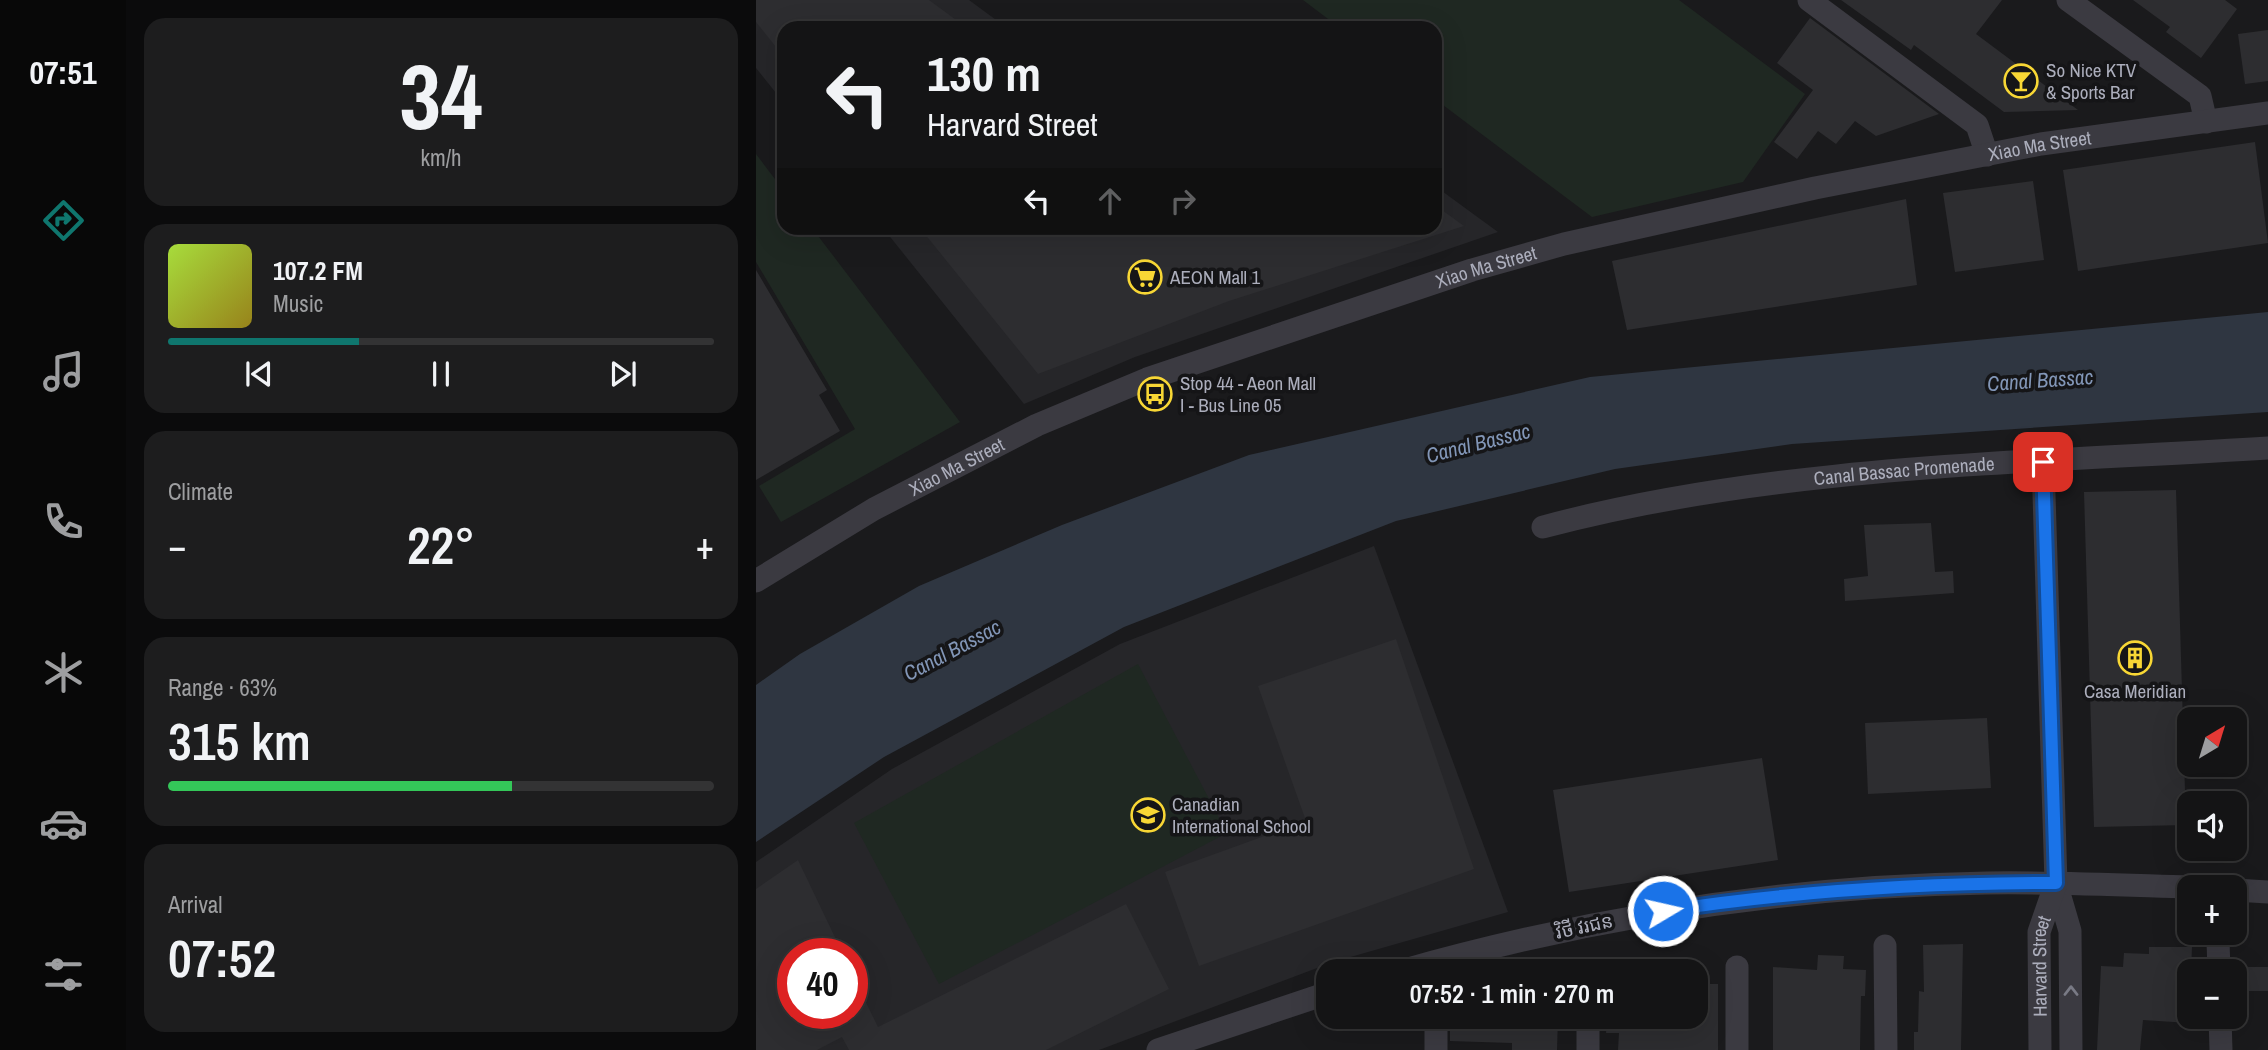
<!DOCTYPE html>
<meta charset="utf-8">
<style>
:root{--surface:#141415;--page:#1d1d1e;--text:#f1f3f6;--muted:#9d9ea0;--line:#333334;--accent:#0f766e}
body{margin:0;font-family:"Archivo Narrow","Noto Sans Khmer",sans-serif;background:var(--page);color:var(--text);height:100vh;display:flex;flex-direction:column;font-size:26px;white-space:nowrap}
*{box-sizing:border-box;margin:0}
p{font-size:23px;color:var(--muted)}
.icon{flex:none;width:38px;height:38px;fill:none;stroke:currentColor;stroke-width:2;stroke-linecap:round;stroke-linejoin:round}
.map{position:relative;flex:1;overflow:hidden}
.panel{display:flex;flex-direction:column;gap:18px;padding:18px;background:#0b0b0c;width:630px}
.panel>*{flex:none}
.hud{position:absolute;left:21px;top:21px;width:665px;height:214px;border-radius:21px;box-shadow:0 7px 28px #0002,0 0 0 2px var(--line);background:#141415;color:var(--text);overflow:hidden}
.needle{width:46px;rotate:38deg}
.controls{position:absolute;left:1421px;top:707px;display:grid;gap:14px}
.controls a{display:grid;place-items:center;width:70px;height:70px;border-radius:14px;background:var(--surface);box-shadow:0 7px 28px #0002,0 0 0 2px var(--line);font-size:35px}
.speed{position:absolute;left:21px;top:938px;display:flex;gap:14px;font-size:35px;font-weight:700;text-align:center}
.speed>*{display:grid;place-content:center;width:91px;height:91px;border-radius:50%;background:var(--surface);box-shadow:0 7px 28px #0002,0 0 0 2px var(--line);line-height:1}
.speed .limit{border:10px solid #d22;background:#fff;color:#111}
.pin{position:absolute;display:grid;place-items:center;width:60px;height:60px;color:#fff;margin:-30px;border-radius:14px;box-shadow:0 4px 10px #0006}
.me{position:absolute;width:77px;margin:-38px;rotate:81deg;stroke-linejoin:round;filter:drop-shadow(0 0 5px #0008)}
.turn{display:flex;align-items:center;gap:24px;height:147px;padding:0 35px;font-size:32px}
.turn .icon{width:91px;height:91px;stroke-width:2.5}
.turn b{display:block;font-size:49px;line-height:60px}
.lanes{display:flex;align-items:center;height:66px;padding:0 35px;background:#0003;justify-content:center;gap:35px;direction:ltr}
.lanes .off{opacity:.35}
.big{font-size:52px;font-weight:600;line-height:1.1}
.panel .card{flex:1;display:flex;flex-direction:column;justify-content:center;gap:10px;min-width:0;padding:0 24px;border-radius:21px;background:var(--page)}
.panel .dial{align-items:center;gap:0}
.dial b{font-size:91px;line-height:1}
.song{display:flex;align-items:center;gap:21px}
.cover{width:84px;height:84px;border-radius:10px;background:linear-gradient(135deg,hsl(80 70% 55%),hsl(50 70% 35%))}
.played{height:7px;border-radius:4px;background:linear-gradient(90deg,var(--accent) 35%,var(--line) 35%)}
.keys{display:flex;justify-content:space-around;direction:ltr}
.heat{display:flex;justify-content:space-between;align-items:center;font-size:38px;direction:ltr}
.charge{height:10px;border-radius:5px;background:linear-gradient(90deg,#34c759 63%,var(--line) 0)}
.trip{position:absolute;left:560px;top:959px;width:392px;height:70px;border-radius:21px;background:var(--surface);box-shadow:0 7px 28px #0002,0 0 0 2px var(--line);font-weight:600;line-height:70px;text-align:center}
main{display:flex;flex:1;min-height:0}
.menu{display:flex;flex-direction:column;width:126px;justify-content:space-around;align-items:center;background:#080808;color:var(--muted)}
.menu .icon{width:49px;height:49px}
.menu .active{color:var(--accent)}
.menu b{font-size:32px;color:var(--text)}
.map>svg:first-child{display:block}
</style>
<main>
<nav class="menu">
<b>07:51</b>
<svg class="icon active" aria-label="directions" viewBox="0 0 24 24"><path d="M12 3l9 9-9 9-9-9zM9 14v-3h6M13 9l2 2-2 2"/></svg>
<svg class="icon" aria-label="music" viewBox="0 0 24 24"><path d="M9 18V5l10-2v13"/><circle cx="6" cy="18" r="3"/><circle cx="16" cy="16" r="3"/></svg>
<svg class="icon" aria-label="phone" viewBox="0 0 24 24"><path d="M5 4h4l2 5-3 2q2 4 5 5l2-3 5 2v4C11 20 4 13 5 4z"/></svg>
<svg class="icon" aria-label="climate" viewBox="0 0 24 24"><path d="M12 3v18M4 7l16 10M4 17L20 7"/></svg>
<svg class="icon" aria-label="car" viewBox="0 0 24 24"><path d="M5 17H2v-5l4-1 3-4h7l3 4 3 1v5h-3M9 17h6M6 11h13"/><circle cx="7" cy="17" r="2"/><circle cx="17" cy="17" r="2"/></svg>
<svg class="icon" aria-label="filters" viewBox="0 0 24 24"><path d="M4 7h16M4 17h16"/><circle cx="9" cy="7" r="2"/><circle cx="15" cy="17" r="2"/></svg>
</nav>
<section class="panel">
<div class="card dial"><b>34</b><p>km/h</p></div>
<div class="card">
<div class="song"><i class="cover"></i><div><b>107.2 FM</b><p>Music</p></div></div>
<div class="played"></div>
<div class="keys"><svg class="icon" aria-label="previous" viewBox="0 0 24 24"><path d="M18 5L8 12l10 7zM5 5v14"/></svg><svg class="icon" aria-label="pause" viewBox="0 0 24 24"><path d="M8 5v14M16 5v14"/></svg><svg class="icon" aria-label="next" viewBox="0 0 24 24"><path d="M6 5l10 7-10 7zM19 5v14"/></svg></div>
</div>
<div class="card"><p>Climate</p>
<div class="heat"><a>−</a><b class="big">22°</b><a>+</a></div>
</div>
<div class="card"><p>Range · 63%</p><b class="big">315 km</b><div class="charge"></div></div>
<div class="card"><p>Arrival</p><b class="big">07:52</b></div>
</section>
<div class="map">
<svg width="1512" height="1050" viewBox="0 0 1512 1050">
<rect width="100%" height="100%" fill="#1a1a1c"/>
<g fill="#262629" fill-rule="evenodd">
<path d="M0 0H213L251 28H28V103L0 68Z"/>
<path d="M679 186 742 232 379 357 268 404 127 228H679Z"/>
<path d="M618 546 752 912 577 962 343 1050H0V862L136 769 364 644ZM37 954H96V1013H37Z"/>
</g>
<g fill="#1f2822">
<path d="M547 0H923L1049 94 987 182 836 217 679 99V28H584Z"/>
<path d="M0 154 28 191V228H56L204 422 25 522 3 486 99 429 0 262Z"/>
<path d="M382 664 471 833 183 984 98 823Z"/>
</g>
<path fill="#2f3641" d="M1512 312V412L1036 444 859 469 640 521 368 627 128 757 0 842V685L44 654 163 586 306 525 493 455 834 377Z"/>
<g fill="#2d2d30">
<path d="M0 0H173L211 28H28V57L0 22Z"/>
<path d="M1085 0H1246L1220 34 1322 110 1248 112 1158 45 1155 50Z"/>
<path d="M1377 0H1469L1481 9 1445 58 1410 32 1414 27Z"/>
<path d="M1054 18 1183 114 1120 136 1099 121 1080 144 1062 131 1041 159 1018 142 1057 90 1021 63Z"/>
<path d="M1512 30V81L1489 84 1482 34Z"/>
<path d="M1499 142 1512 243 1322 271 1307 170Z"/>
<path d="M1277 181 1288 260 1199 272 1187 193Z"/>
<path d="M1150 199 1161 285 871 330 856 261Z"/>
<path d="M679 205 708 226 473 301 282 374 164 228H679Z"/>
<path d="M0 270 71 390 63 395 84 431 0 480Z"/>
<path d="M1420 490 1430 825 1338 827 1328 492Z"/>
<path d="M1175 523 1179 572 1197 571 1198 593 1089 601 1088 579 1112 576 1108 525Z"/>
<path d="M640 639 718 869 443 966 409 872 550 821 502 686Z"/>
<path d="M1231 718 1235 788 1112 794 1109 723Z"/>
<path d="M1006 758 1022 860 813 892 797 790Z"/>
<path d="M42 860 87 954H37V1013H96V974L122 1027 370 904 413 989 290 1050H93L86 1037 61 1050H0V889Z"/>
<path d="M1207 944 1205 1050H1158V1032H1162L1163 991 1168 992 1167 945Z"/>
<path d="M1393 947H1436L1433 1023 1387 1020 1384 1050H1341L1345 966 1367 967 1368 953 1393 954Z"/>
<path d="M1062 955 1088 956 1087 969 1110 970 1109 996H1105L1104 1050H1017V967L1061 970Z"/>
<path d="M1492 967H1512V991H1491Z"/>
<path d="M940 984H962V1050H862L863 1033H850L851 1017H940Z"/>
<path d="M694 1017H802L801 1050H756V1043L694 1041Z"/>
</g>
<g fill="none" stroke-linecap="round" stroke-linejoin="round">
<g stroke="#3b3a41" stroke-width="23">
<path d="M1053 0 1221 125 1231 155"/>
<path d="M1312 0 1444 96 1450 122"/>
<path d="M1287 462 1300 883 1314 931 1315 1050"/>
<path id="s1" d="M787 527C1019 465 1272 463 1512 448"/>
<path id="s2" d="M0 581 118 509 281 425 391 379 716 270 808 244 1059 188 1285 144 1512 113"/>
<path d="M1479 890 1512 892"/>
<path d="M1462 941 1463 971"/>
<path d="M1129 946 1130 1050"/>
<path d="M981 967V1050"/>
<path d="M645 971C836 917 1032 886 1231 883 1299 882 1366 885 1433 887"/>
<path d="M832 1017V1050"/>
<path d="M1464 1017 1465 1050"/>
<path d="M680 1031V1050"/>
<path d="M402 1050 572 993"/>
<path id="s3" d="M1284 1050 1283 932 1300 883"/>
</g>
</g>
<defs><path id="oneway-chevron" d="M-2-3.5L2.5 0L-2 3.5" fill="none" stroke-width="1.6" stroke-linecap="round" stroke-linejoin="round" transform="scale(1.75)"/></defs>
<use stroke="#797a85" href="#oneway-chevron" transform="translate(1315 991) rotate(-90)"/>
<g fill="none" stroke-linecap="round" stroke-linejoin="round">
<defs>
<path id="route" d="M907 911C1037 891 1168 883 1300 883L1287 462"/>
</defs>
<use href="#route" stroke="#114b97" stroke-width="18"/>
<use href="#route" stroke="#1a73e8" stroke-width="12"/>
</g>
<defs>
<symbol id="bar-ring" viewBox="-11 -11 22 22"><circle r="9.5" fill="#151517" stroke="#f8d735" stroke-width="1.5"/><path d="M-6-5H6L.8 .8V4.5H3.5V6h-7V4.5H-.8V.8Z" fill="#f8d735"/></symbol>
<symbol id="supermarket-ring" viewBox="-11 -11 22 22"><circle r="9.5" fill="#151517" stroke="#f8d735" stroke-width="1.5"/><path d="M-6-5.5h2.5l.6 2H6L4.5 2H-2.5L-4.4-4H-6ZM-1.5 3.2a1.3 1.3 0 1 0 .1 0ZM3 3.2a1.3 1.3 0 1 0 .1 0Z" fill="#f8d735"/></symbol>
<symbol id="bus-ring" viewBox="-11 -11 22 22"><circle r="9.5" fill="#151517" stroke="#f8d735" stroke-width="1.5"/><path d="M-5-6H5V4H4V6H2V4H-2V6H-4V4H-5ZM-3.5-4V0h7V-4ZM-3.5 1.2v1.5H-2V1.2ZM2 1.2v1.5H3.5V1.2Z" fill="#f8d735"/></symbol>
<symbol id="building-ring" viewBox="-11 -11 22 22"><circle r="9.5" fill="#151517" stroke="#f8d735" stroke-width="1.5"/><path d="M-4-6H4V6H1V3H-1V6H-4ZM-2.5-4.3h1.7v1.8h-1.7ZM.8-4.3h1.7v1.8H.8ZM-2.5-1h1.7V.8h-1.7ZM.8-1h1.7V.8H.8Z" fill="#f8d735"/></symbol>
<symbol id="school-ring" viewBox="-11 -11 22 22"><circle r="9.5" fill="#151517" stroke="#f8d735" stroke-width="1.5"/><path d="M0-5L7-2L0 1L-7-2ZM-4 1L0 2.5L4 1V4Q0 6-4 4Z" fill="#f8d735"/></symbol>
</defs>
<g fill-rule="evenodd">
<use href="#bar-ring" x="1246" y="62" width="38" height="38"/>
<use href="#supermarket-ring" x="370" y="258" width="38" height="38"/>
<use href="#bus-ring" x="380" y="375" width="38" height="38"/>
<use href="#building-ring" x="1360" y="639" width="38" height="38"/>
<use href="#school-ring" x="373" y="796" width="38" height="38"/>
</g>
<g text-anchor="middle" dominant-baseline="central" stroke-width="7" stroke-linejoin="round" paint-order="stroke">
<g font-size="19" fill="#acaebc" stroke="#151517" text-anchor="start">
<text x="1290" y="70">So Nice KTV<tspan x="1290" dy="22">&amp; Sports Bar</tspan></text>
<text x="414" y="277">AEON Mall 1</text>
<text x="424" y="383">Stop 44 - Aeon Mall<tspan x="424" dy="22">I - Bus Line 05</tspan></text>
<text x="1379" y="691" text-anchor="middle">Casa Meridian</text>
<text x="416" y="804">Canadian<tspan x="416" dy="22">International School</tspan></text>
</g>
<g font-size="19" fill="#acaebc" stroke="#151517">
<text stroke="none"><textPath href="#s2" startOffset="1365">Xiao Ma Street</textPath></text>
<text stroke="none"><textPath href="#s2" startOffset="798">Xiao Ma Street</textPath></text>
<text stroke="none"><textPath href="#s2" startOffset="231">Xiao Ma Street</textPath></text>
<text stroke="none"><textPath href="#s1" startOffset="366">Canal Bassac Promenade</textPath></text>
<text transform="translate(828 926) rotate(-12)">វិថី វរជន</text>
<text stroke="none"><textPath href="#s3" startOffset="84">Harvard Street</textPath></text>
</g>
<g font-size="21" font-style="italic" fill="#8296b7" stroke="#151517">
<text transform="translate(1284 380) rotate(-4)">Canal Bassac</text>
<text transform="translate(722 443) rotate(-14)">Canal Bassac</text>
<text transform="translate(196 650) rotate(-28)">Canal Bassac</text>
</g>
</g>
</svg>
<div class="controls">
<a><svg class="needle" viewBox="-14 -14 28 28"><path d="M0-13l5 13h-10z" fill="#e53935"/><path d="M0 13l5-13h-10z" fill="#9d9ea0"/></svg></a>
<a><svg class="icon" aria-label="sound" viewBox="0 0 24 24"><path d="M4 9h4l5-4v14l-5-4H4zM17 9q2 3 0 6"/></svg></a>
<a>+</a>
<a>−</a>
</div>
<div class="speed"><div class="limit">40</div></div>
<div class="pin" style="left:1287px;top:462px;background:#d93025"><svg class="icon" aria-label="arrive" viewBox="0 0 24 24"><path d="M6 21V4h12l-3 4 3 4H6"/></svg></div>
<svg class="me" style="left:907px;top:911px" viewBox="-20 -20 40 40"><circle r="17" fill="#1a73e8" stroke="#fff" stroke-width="3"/><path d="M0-11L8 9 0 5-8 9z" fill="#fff"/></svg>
<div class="trip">07:52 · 1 min · 270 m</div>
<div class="hud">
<div class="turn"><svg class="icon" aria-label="left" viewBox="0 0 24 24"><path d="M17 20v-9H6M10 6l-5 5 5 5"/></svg><div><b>130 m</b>Harvard Street</div></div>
<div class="lanes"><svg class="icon" aria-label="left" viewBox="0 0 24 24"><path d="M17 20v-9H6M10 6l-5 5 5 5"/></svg><svg class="icon off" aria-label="ahead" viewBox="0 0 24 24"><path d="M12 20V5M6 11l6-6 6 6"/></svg><svg class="icon off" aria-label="right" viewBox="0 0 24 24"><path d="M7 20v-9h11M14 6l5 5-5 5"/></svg></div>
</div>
</div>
</main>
